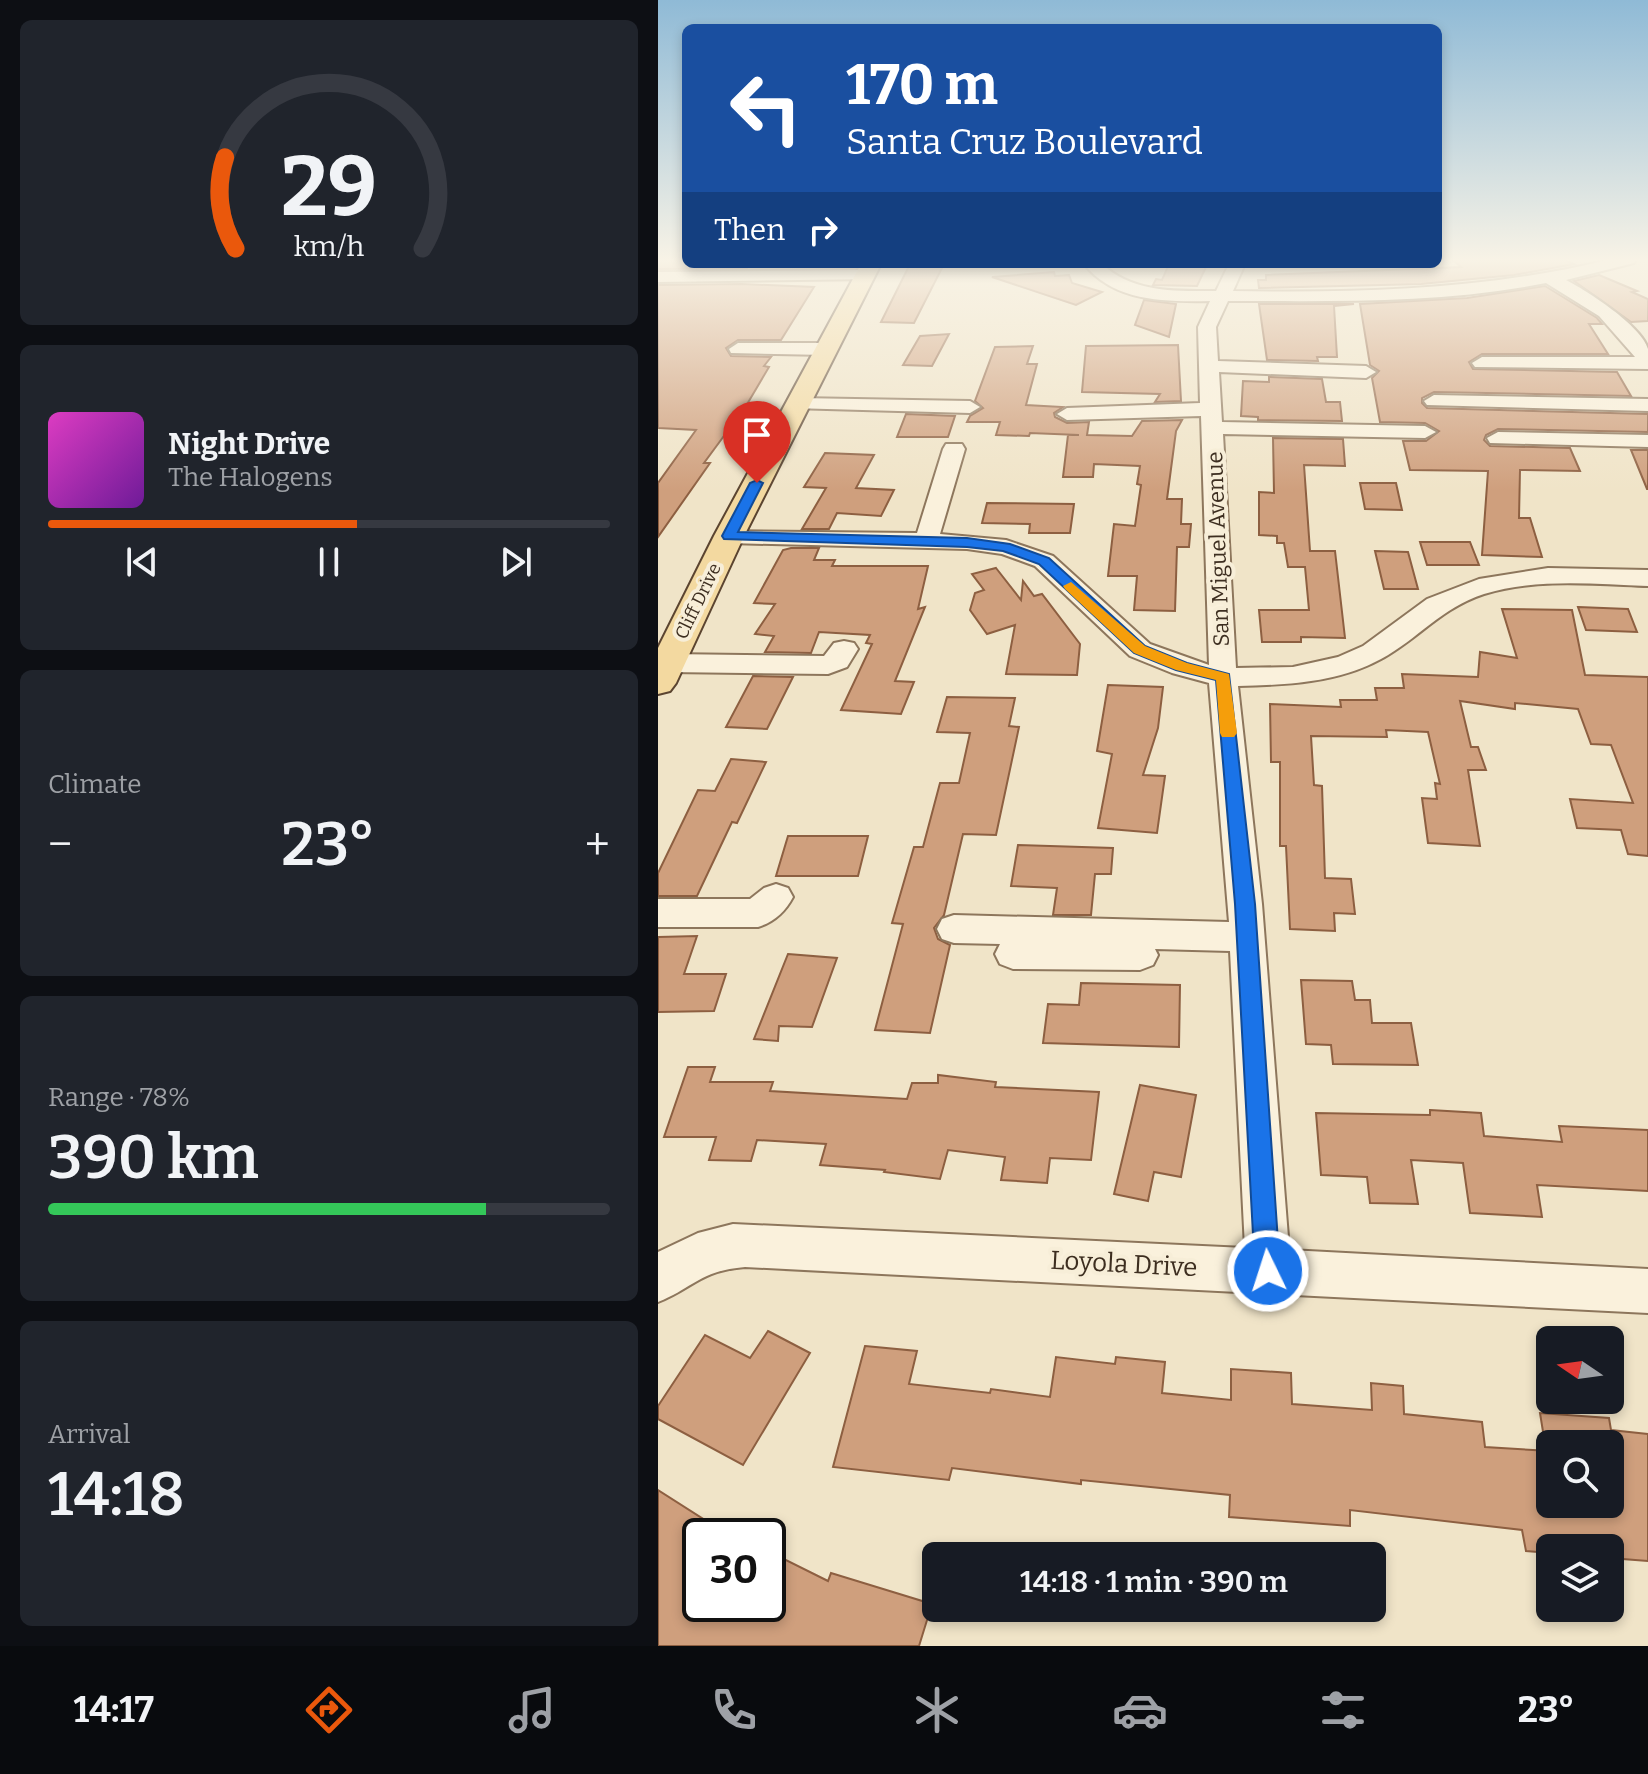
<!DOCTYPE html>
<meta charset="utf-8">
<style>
:root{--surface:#171b24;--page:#20242c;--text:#f1f3f6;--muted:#9ea1a6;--line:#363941;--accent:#ea580c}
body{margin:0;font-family:Bitter,serif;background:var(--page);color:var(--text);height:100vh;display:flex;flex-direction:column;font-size:30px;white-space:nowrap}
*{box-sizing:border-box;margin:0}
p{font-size:26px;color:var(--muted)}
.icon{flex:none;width:44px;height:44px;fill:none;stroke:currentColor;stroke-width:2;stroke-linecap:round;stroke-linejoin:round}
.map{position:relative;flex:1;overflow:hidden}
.side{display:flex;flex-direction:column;gap:20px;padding:20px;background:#0d0f14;width:658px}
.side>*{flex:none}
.hud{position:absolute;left:24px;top:24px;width:760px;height:244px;border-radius:12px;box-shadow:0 4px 12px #0003;background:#1a4fa0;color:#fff;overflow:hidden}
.needle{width:52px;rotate:283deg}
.fabs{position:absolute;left:878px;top:1326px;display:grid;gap:16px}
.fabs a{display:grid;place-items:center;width:88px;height:88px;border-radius:12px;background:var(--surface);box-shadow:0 4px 12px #0003;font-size:40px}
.speed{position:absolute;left:24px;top:1518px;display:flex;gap:16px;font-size:40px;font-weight:700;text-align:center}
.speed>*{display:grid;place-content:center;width:104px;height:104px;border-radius:50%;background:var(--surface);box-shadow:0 4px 12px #0003;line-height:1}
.speed .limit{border:4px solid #111;border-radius:12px;background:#fff;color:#111}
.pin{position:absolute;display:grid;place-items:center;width:68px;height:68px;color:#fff;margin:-82px -34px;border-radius:50% 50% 50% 0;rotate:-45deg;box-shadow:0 0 8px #0007}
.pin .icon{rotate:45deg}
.me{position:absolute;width:88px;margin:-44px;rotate:356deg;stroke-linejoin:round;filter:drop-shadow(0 0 6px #0008)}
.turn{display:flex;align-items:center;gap:28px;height:168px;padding:0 32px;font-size:36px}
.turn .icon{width:104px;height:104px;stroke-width:2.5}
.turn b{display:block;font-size:56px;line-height:68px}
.then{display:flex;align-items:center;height:76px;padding:0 32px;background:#0003;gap:16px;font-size:30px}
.big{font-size:60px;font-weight:600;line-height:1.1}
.side .widget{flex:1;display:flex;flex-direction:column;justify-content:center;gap:12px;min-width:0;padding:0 28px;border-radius:12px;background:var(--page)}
.side .dial{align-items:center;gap:0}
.dial svg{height:208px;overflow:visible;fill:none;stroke:var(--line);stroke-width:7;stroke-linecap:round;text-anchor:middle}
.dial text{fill:var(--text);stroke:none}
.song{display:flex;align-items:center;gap:24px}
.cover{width:96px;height:96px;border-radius:12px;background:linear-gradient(135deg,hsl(310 70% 55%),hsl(280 70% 35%))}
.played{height:8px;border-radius:4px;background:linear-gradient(90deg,var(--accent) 55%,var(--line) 55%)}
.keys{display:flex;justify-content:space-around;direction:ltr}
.heat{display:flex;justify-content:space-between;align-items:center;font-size:44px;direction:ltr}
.charge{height:12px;border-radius:6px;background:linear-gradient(90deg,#34c759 78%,var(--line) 0)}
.trip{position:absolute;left:264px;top:1542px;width:464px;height:80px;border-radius:12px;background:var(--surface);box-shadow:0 4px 12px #0003;font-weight:600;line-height:80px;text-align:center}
.menu{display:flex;height:128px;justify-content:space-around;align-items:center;background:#090b0e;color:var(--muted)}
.menu .icon{width:56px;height:56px}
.menu .current{color:var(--accent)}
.menu b{font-size:36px;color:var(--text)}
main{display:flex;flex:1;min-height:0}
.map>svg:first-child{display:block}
</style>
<main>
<section class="side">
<div class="widget dial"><svg viewBox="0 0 100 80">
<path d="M14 69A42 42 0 1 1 86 69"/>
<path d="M14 69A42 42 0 0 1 10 34" stroke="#ea580c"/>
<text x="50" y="56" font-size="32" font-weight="700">29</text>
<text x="50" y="72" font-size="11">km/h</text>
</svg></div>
<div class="widget">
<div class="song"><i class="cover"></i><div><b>Night Drive</b><p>The Halogens</p></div></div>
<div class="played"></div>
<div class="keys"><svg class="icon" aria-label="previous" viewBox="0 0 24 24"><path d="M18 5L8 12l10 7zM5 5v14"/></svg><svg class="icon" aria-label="pause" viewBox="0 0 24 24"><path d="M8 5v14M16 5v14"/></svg><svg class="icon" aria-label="next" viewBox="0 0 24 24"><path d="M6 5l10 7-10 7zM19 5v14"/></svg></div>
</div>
<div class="widget"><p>Climate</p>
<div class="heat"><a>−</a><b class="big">23°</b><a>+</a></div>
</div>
<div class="widget"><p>Range · 78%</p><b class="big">390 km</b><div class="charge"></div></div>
<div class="widget"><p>Arrival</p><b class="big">14:18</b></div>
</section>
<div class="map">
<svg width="990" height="1646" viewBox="0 0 990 1646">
<rect width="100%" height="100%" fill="#f0e4c8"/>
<g fill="#cf9f7d" stroke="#8d5f41" stroke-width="2">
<path d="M0 260H28V264H91L89 268 0 269Z"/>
<path d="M795 260H907L916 264 856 275 763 284 601 288 600 280H608V275L803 267Z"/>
<path d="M252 264H286L256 323 223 322Z"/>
<path d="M511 264H529L549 265 539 286 495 285 498 279 504 280Z"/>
<path d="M396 272 397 276 411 275 414 283 444 292 418 305 334 277Z"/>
<path d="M941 275 979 291 974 292 990 299V321L973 322 916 281Z"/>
<path d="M84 284 156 287 123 340H80L68 348 73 356 113 357 106 366 111 367 88 406 46 463H52L0 537V483L38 430 0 428V285Z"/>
<path d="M887 286 939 318 944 324H931L950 354H824L811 362 815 369 959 372 973 396 776 392 764 398V403L769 408 990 414V432L840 429 828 435 826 440 832 446 912 448 922 471 862 470 861 518H872L884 557 824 555 830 471 752 470 745 441H768L781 431 767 423 722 422 714 378 721 371 712 365 702 304 809 298Z"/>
<path d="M486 300 518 304 511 337 477 325Z"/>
<path d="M601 304H696L676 306 679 357H659L660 361 609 360Z"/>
<path d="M291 334 274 366 245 365 262 336Z"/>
<path d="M520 345 523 401 497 402 502 394 424 392 428 346Z"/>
<path d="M375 346 369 364H379L368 405 405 407 396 413 397 417 409 423 431 422 429 435 474 436 484 421 524 420 518 431 509 499H524L523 524H533L531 547H519L517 611 476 610 479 576H450L456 524 477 526 483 485 479 484 482 466 436 464 435 477H405L410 435H421L372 433 371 436 338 435 342 422H309L312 416 325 408 317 401 337 347Z"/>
<path d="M611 377 664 379 668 402H682L684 421 600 420V417L583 416 585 381 611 382Z"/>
<path d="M248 414 297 416 290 437H239Z"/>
<path d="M615 438 685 439 687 466 646 465 652 551H677L687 638 643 637V642H604L601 610H651L647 567H630L626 543H619V536L601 535V492L616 493Z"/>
<path d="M973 450H990V489H989Z"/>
<path d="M167 453 216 455 198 488 236 490 223 516 179 513 171 529H144L168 488 146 487Z"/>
<path d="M702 483H738L744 510 707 509Z"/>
<path d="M329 503 416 504 412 533H371L372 524 324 523Z"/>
<path d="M762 542H812L821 565H769Z"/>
<path d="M133 548H161L156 560H177L174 566H270L260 609 267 607 237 681 256 682 243 714 183 710 214 644 208 643 212 635 161 632 153 653 107 652 116 636 97 634 117 604 96 603 125 550Z"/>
<path d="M717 551 750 552 760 589H726Z"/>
<path d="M338 568 363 600 365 581 376 596 384 594 422 644 419 675 348 674 357 625 329 634 312 610 317 593 326 590 314 574Z"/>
<path d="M920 607 970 609 979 632 928 630Z"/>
<path d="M844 609 914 610 927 675 990 677V856L970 854 963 830 919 828 912 799 975 803 953 745 933 744 920 709 857 703V709L802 701 813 747H820L828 770H810L822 846 770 843 764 798 779 799 777 783 782 784 770 732 728 730 729 737 653 736 656 785 664 786 667 878 693 879 697 914 676 913 677 931 632 929 628 846H622V762H613L612 704 683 707 682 700H719L717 688H746L744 674 820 677 822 652 859 658Z"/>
<path d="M95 676 135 677 109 729 68 727Z"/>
<path d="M450 685 505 687 500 728 485 775 507 776 499 833 440 828 454 754 439 751Z"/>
<path d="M289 697 357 698 351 726 361 727 338 835 305 834 286 915 276 928 280 939 292 945 272 1033 217 1030 245 924 234 923 256 847H265L282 783H301L312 733 279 732Z"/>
<path d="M73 759 108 762 79 823 74 822 39 896H0V873L40 790 57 791Z"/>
<path d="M130 836H210L200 876H118Z"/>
<path d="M360 845 455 848 453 874H437L433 915H395L399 888 353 886Z"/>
<path d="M39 936 26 974H68L56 1011 0 1012V937Z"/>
<path d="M130 954 179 958 154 1027 121 1026 120 1041 96 1039Z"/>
<path d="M643 980 694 981 697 1000H712L714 1023H753L760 1065 675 1064 673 1045 648 1044Z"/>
<path d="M423 983 522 985 521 1047 385 1043 390 1004 421 1005Z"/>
<path d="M30 1067H57L52 1082H115L112 1091 249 1099 254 1083H280V1075L338 1082 337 1087 441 1092 433 1160 392 1158 389 1183 343 1180 347 1157 290 1150 282 1179 226 1172 227 1170 162 1165 168 1144 99 1140 93 1161 51 1160 58 1137H6Z"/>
<path d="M482 1085 538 1095 523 1177 496 1172 490 1201 456 1194Z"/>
<path d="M772 1110 823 1113 826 1136 904 1142 901 1126 990 1130V1191L879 1185 884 1217 812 1213 805 1163 753 1160 760 1204 712 1203 709 1177 663 1175 658 1113 772 1115Z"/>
<path d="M110 1331 152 1353 85 1465 0 1419V1406L47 1335 92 1358Z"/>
<path d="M207 1346 259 1351 251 1384 332 1393 333 1389 392 1397 398 1357 457 1364 458 1357 507 1362 504 1393 573 1400V1369L633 1373 634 1404 714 1410 713 1383 745 1386 746 1414 824 1422 827 1447 892 1451V1504H952V1444H887L882 1413 951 1418 953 1430 990 1434V1561L952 1558V1548H892V1553L868 1551 864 1530 692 1510V1526L571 1517 572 1495 423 1480V1484L294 1468 291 1480 175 1467Z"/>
<path d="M0 1490 72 1536H42V1604H110V1551L170 1581 173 1573 274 1604 261 1646H0Z"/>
</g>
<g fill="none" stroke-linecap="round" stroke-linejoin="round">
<defs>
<g id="minor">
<path d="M950 260H978L976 263 908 280C928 290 984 326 990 349 990 355 990 363 990 369L817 367 814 363 824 357H977L941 316 888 283C783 304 677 301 570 301L558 327 560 361 708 366 718 372 708 378 561 372 564 422 767 426 778 432 767 438 565 434 578 668 635 667 680 657 705 646 769 599 821 579 890 568 990 570V586C936 584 878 578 826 594 783 608 760 639 723 659 679 683 628 685 580 686L604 904 631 1250 990 1269V1313L87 1267C41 1271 37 1287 0 1302V1252L40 1233 75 1224 587 1248 572 951 497 949 500 955 495 965 482 970 355 969 342 964 337 954 342 944 296 943 284 939 279 929 284 919 296 915 571 922 551 683 514 673 472 656 377 566 344 554 309 549 71 543 63 541 59 536 63 531 259 533 285 449 288 444H304L307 449 282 534 348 540 395 556 492 644 551 665 543 416 409 420 399 414 409 408 542 403 540 327 552 301C508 302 456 302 426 264H444C475 293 517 291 558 291L571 264H587L575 291C701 293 826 290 950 260Z"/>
<path d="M208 270 214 271 216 275 214 279 0 282V272Z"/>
<path d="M80 343H169L178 349 169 355 73 353 71 349Z"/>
<path d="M776 395 990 399V411L769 405 766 401Z"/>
<path d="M140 398 312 401 322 407 312 413 133 408 130 404Z"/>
<path d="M840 432 990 435V447L832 443 829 438Z"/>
<path d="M186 641 196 643 200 649 189 667 170 674 10 672 0 669V657L10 654 166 656 176 643Z"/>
<path d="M118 884 130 888 135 897C127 912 116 922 100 927H0V899H92L106 888Z"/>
</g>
<path id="major" d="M203 264H223L86 536 18 683 12 691 0 694V648L56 536Z"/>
</defs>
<use href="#minor" stroke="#8d765c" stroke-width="4"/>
<use href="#major" stroke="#5b4430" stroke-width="4"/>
<use href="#minor" fill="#faf1dc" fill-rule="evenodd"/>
<use href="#major" fill="#f3d9a0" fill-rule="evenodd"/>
</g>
<linearGradient id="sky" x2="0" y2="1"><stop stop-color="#8fbad6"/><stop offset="0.53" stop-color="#f8f3e6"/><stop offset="1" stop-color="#f8f3e6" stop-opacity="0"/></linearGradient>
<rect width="990" height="491" fill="url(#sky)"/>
<path fill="#1a73e8" stroke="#114b97" stroke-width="2" d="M99 480 105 483 80 532 309 538 352 544 391 558 487 646 529 663 571 674 597 904 622 1271 619 1280 610 1284 601 1280 597 1271 577 904 558 680 518 670 476 653 381 564 345 551 309 547 66 539 64 536 92 483Z"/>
<path fill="#f59e0b" d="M413 582 487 646 529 663 571 674 579 733 576 737H564L562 733 558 680 518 670 476 653 407 589 405 586Z"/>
<g text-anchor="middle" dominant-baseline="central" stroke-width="8" stroke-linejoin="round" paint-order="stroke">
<g font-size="18" fill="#3d2e20" stroke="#f7eed8">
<text transform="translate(40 601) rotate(-64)">Cliff Drive</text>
</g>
<g font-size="22" fill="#3d2e20" stroke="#f7eed8">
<text transform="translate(560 549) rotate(-92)">San Miguel Avenue</text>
</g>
<g font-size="26" fill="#3d2e20" stroke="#f7eed8">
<text transform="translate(466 1264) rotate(3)">Loyola Drive</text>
</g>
</g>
</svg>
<div class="fabs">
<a><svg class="needle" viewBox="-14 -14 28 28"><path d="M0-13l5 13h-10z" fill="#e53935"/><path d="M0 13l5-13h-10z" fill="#9ea1a6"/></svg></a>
<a><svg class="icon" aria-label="search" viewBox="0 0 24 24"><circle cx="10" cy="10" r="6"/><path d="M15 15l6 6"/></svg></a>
<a><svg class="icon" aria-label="layers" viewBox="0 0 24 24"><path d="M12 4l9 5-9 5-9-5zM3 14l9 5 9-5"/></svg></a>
</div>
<div class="speed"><div class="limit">30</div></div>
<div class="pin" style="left:99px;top:483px;background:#d93025"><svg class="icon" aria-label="arrive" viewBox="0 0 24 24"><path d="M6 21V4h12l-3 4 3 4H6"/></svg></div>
<svg class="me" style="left:610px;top:1271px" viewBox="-20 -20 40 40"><circle r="17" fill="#1a73e8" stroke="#fff" stroke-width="3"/><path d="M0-11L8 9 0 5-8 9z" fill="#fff"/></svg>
<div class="trip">14:18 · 1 min · 390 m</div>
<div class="hud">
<div class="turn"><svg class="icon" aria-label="left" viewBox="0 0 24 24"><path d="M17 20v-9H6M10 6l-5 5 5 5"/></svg><div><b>170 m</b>Santa Cruz Boulevard</div></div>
<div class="then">Then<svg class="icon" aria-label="right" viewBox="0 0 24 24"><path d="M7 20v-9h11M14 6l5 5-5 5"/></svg></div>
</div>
</div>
</main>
<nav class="menu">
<b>14:17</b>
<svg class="icon current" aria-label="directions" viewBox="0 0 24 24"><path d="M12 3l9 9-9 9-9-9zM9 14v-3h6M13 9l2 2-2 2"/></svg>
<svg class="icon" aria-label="music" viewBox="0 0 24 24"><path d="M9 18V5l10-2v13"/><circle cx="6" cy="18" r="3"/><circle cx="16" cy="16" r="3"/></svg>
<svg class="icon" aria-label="phone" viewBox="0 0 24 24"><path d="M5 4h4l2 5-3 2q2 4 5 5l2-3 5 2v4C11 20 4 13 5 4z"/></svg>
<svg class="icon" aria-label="climate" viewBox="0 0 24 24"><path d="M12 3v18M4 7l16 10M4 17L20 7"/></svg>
<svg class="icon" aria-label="car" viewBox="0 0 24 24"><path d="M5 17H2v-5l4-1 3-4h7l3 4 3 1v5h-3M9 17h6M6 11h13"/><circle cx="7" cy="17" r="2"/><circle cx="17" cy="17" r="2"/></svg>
<svg class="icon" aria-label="filters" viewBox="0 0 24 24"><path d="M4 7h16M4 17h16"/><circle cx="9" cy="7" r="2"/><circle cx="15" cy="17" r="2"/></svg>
<b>23°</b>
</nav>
